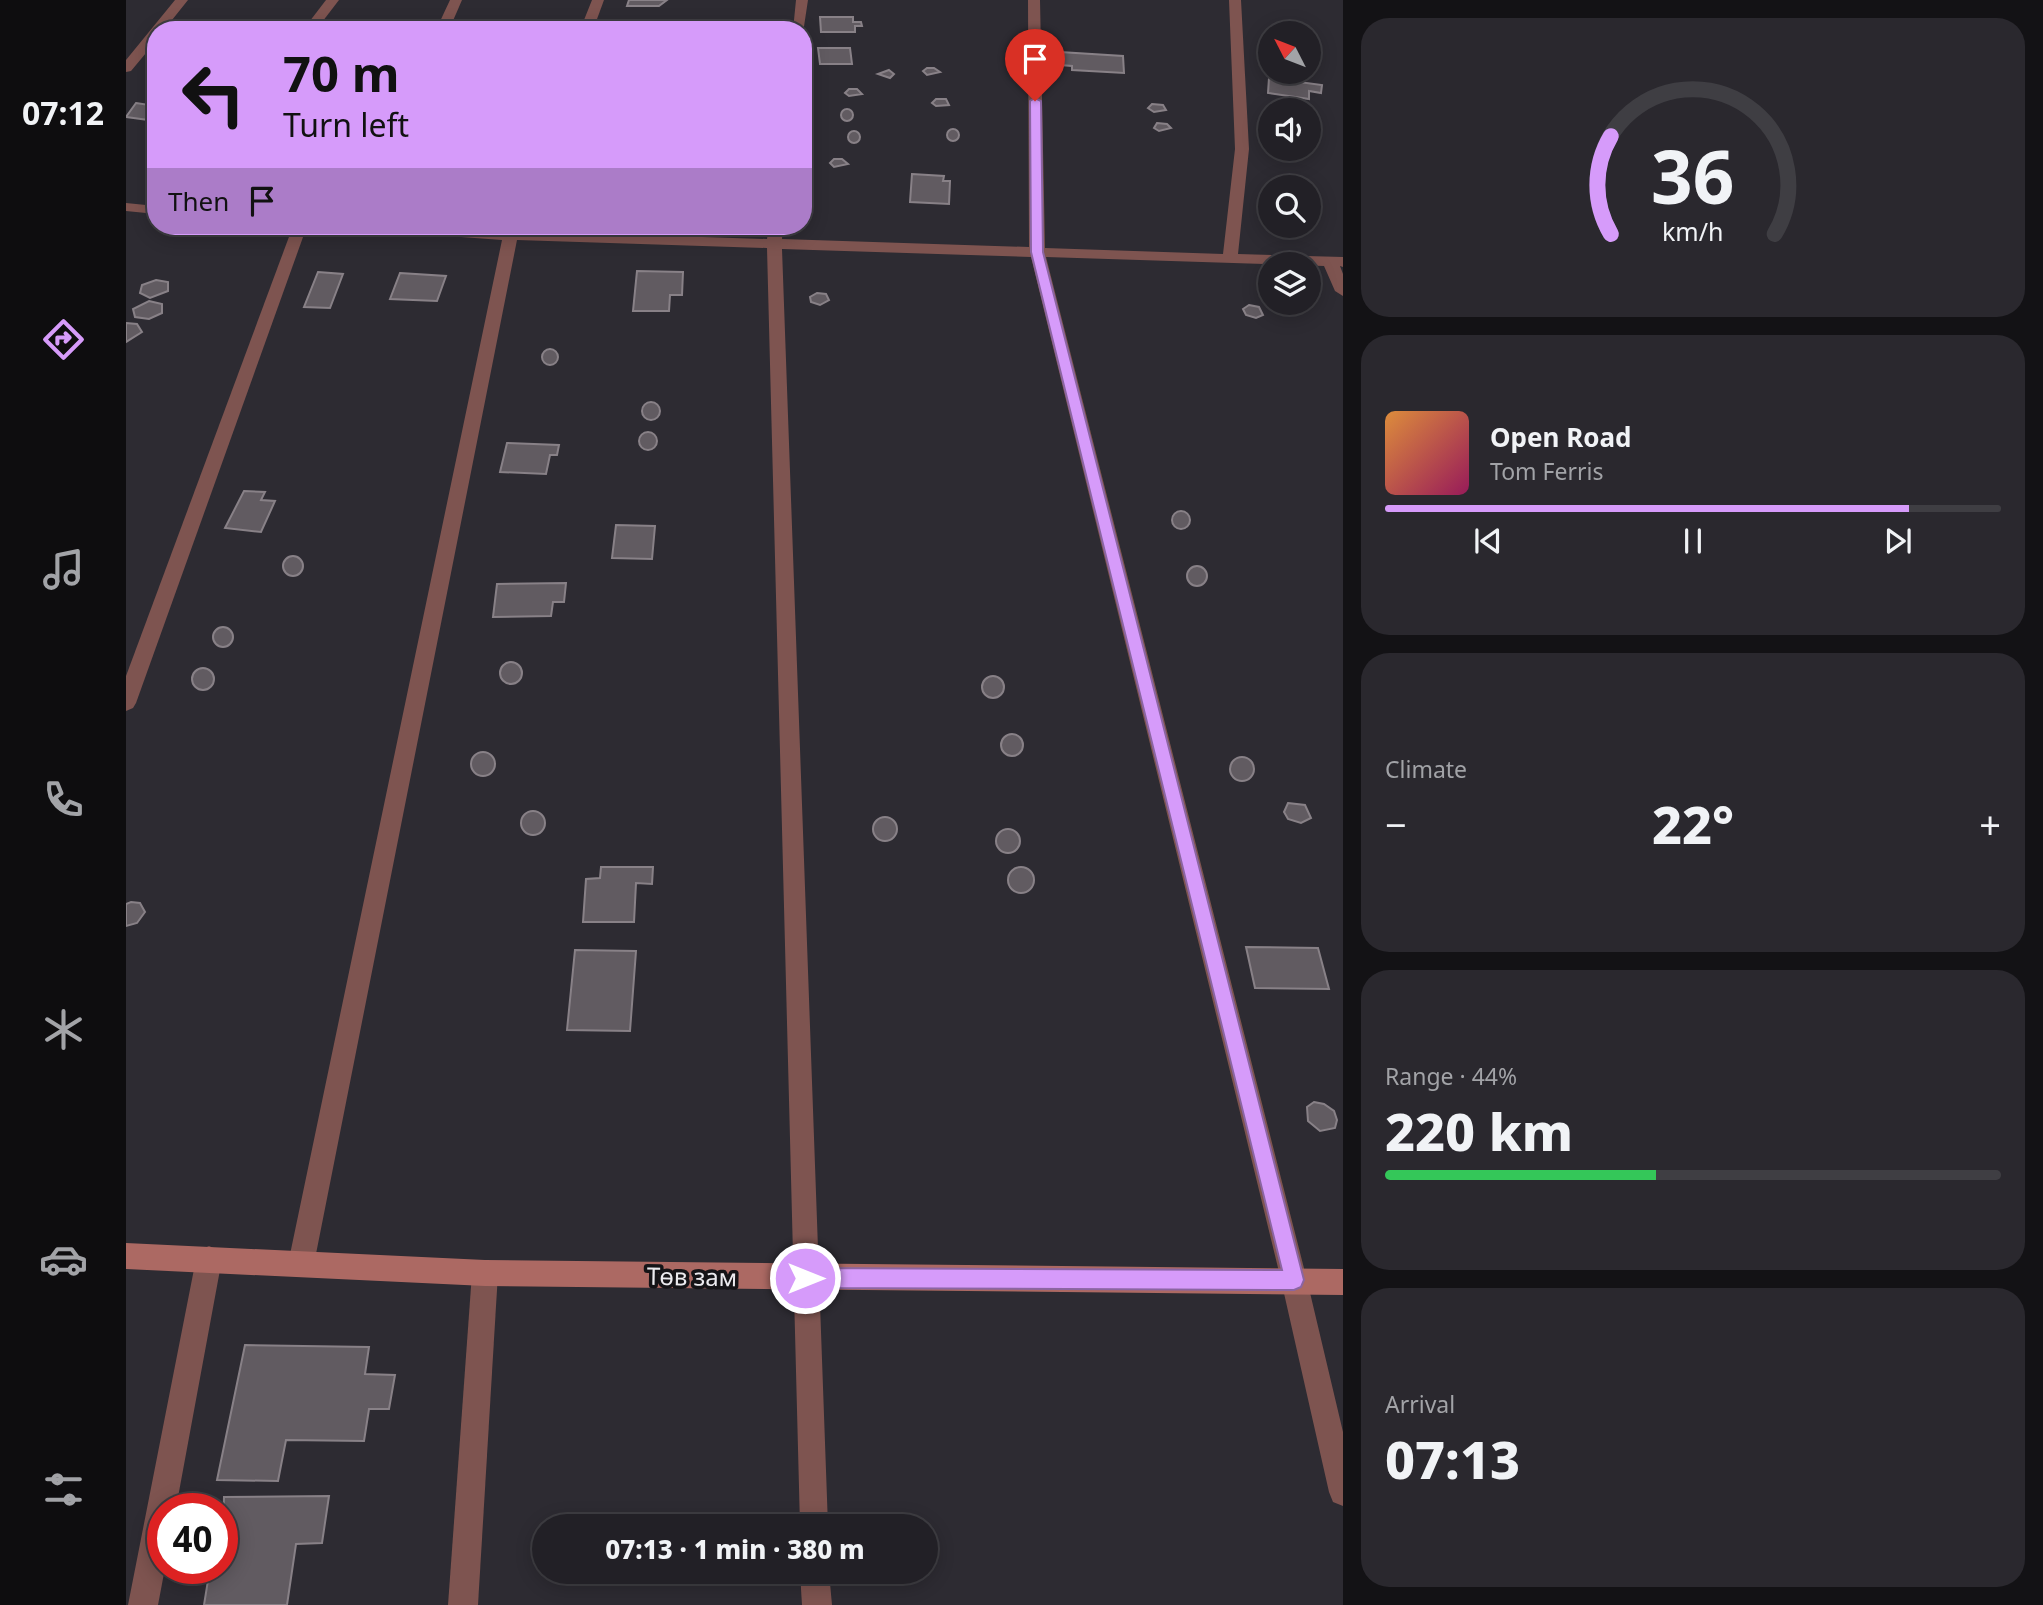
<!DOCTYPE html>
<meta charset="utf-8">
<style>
:root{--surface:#222026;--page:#2a282e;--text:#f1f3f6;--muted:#a2a3a7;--line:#3f3e43;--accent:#d69bfa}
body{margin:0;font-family:"Noto Sans",sans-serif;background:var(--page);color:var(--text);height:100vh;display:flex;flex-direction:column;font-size:26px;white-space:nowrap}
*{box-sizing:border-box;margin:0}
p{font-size:23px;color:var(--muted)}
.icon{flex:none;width:38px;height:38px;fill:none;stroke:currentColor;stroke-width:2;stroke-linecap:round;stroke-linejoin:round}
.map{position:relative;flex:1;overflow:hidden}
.panel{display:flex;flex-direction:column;gap:18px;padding:18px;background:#131215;width:700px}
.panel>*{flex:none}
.banner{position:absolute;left:21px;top:21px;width:665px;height:214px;border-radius:28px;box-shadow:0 4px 18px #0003,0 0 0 2px var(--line);background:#d69bfa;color:#111;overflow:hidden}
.needle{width:46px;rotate:312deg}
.controls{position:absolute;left:1132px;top:21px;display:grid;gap:14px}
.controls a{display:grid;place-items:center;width:63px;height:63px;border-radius:50%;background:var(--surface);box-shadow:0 4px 18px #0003,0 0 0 2px var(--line);font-size:35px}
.speed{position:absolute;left:21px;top:1493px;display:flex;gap:14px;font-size:35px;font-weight:700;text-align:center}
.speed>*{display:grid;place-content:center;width:91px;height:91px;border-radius:50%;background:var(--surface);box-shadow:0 4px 18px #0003,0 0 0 2px var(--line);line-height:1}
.speed .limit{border:10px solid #d22;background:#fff;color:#111}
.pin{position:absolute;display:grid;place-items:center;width:60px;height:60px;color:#fff;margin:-72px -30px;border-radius:50% 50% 50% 0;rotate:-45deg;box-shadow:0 0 7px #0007}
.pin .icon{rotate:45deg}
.me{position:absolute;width:77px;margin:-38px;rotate:90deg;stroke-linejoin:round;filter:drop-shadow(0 0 5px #0008)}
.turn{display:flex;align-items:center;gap:24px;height:147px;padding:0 21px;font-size:32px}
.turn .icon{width:91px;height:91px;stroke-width:2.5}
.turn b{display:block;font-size:49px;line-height:60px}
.then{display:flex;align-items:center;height:66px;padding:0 21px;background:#0003;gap:14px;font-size:26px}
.big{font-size:52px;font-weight:800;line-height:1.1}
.panel .tile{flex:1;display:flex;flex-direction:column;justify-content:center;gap:10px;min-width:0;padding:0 24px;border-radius:28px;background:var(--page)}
.panel .dial{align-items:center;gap:0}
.dial svg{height:182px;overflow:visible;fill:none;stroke:var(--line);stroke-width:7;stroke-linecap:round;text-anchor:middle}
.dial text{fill:var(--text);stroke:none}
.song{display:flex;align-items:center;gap:21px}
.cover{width:84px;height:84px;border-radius:10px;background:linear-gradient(135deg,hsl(30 70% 55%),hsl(330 70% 35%))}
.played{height:7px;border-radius:4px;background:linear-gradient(90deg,var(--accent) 85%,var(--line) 85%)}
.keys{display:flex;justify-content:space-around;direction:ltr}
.heat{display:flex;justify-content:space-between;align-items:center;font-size:38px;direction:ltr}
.charge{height:10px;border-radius:5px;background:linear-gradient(90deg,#34c759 44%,var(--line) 0)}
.trip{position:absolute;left:406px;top:1514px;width:406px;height:70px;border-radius:35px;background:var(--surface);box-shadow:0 4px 18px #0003,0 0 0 2px var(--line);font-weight:800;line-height:70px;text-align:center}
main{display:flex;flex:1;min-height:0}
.menu{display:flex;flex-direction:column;width:126px;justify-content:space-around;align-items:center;background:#0e0d0f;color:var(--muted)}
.menu .icon{width:49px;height:49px}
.menu .on{color:var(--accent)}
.menu b{font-size:32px;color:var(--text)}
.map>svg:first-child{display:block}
</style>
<main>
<nav class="menu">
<b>07:12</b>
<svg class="icon on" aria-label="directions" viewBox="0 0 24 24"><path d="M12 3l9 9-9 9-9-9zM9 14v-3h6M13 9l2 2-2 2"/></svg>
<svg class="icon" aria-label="music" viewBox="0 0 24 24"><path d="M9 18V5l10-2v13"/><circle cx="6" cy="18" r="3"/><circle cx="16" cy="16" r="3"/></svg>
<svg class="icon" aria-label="phone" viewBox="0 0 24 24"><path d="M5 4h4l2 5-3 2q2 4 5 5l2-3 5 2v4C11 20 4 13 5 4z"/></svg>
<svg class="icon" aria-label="climate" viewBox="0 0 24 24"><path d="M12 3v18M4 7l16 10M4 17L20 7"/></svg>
<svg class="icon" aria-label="car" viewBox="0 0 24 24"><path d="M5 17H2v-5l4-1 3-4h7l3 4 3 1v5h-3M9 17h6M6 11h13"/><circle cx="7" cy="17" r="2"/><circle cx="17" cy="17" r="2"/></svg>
<svg class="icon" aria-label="filters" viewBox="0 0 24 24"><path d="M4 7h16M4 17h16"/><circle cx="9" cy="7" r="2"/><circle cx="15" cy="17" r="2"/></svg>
</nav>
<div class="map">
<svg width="1217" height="1605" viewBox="0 0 1217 1605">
<rect width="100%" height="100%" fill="#2d2b32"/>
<g fill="#615b61" stroke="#888187" stroke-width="2">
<path d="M503 0H541L533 6H501Z"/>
<path d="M694 17H727V22H735L736 26H729V32H695Z"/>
<path d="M692 48H724L726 64H694Z"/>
<path d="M934 52 997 56 998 73 946 70V66L934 65Z"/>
<path d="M801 68H808L814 72 801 75 797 71Z"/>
<path d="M763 70 768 74 764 78 752 74Z"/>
<path d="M1143 78 1196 85 1195 93 1183 91V99L1142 93Z"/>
<path d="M723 89H731L736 94 723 96 719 93Z"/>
<path d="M810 99H820L823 105 810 106 806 103Z"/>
<path d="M10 103 30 106V121L0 117Z"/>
<path d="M1026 104 1037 105 1040 110 1028 112 1022 108Z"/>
<circle cx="721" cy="115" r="6"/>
<path d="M1031 123 1041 124 1045 128 1033 131 1028 128Z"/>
<circle cx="827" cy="135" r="6"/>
<circle cx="728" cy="137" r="6"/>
<path d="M708 159H716L722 164 708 167 704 163Z"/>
<path d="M786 174 818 176 817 181H824L823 204 784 202Z"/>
<path d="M511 271 557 272 556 295H544L543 311H507Z"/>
<path d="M192 272 217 274 204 308 178 307Z"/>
<path d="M274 273 320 276 311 301 264 299Z"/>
<path d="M30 280 42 282V291L24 298 14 293 16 285Z"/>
<path d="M691 293 700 294 703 300 694 305 685 302 684 297Z"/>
<path d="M23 301 36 304V313L23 319 9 317 7 309Z"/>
<path d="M1123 305 1133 307 1137 315 1130 318 1120 315 1117 309Z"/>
<path d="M0 323 11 324 16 332 0 342Z"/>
<circle cx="424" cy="357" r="8"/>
<circle cx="525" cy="411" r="9"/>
<circle cx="522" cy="441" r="9"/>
<path d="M381 443 433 445 431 455H424L420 474 374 472Z"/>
<path d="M118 491 139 492 135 500 149 501 135 532 99 528Z"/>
<circle cx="1055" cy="520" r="9"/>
<path d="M490 525 529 526 526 559 486 558Z"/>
<circle cx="167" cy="566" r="10"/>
<circle cx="1071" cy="576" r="10"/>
<path d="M440 583 438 602H427L425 616 367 617 371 584Z"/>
<circle cx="97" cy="637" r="10"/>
<circle cx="385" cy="673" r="11"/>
<circle cx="77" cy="679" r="11"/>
<circle cx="867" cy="687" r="11"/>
<circle cx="886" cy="745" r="11"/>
<circle cx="357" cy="764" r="12"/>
<circle cx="1116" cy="769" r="12"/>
<path d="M1162 803 1179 805 1185 818 1175 823 1162 819 1158 812Z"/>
<circle cx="407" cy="823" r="12"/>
<circle cx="759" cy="829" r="12"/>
<circle cx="882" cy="841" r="12"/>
<path d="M475 867H527L526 884 510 883 508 922H457L460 879 474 878Z"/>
<circle cx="895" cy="880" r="13"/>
<path d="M5 902 14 903 19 912 11 923 0 926V904Z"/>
<path d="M1120 947 1192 948 1203 989 1129 988Z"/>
<path d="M449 950 510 951 504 1031 441 1030Z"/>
<path d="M1188 1102 1198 1104 1208 1111 1211 1120 1209 1128 1194 1131 1182 1121 1181 1107Z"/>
<path d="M119 1345 243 1347 239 1374 269 1375 263 1409H243L238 1441 160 1440 152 1481 91 1480Z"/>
<path d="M203 1496 196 1543 170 1544 161 1605H78L84 1568H96L98 1497Z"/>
</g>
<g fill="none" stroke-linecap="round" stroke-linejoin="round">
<g fill="#7e5450" fill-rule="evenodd">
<path d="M49 0H62L38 30H30V41L5 71 0 72V60Z"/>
<path d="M200 0H213L190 30H177Z"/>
<path d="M324 0H336L323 30H310Z"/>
<path d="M466 0H478L467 30H454Z"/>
<path d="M670 0H682L677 33V30H667Z"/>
<path d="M902 0H914L919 248 1097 254 1109 149 1103 0H1115L1123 149 1112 254 1217 257V267L1214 266 1217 274V296L1209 291 1198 266 920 257 1181 1280 1217 1432V1506L1207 1502 1203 1492 1155 1280 905 257 656 249 702 1526H674L641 248 391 240 188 1264 184 1273 175 1277 166 1273 162 1264 376 240 239 230 232 226 378 231 379 226H393L392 231 641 239 643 226H657L656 239 903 247Z"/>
<path d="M0 203 30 206V214L0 211Z"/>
<path d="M167 226H181L10 703 7 708 0 711V676Z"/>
<path d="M83 1246 92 1250 96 1259 50 1508H37L39 1568 32 1605H2L70 1259 74 1250Z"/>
<path d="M359 1260 368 1264 372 1273 352 1605H322L346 1273 350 1264Z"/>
<path d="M674 1572H703L706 1605H676Z"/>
</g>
<path fill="#ac6963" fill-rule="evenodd" d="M0 1243 359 1260 1217 1269V1295L359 1286 0 1269Z"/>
</g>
<path fill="#d69bfa" stroke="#8b65a2" stroke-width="2" d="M909 98 915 101 917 252 1178 1280 1175 1287 1168 1290 679 1288 672 1285 669 1278 672 1271 679 1268 1156 1270 905 252 904 101Z"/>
<g text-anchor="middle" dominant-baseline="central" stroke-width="7" stroke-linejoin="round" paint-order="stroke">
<g font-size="24" fill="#ecebef" stroke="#151417">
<text transform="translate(566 1276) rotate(1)">Төв зам</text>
</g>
</g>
</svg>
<div class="controls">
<a><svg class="needle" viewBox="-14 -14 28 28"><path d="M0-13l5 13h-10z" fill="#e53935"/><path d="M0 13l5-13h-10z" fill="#a2a3a7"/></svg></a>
<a><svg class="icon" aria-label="sound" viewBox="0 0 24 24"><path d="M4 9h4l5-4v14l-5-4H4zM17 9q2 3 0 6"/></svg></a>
<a><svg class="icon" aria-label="search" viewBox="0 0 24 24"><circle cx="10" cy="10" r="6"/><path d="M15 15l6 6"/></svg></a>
<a><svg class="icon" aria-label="layers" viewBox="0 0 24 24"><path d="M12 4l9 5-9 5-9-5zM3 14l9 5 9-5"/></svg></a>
</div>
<div class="speed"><div class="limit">40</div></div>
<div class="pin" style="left:909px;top:101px;background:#d93025"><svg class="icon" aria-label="arrive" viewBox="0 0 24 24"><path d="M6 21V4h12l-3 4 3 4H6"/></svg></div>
<svg class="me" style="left:679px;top:1278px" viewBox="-20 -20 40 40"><circle r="17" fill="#d69bfa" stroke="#fff" stroke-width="3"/><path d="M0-11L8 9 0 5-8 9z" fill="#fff"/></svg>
<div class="trip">07:13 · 1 min · 380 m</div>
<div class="banner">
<div class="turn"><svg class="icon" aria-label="left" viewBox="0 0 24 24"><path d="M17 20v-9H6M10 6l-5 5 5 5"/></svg><div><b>70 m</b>Turn left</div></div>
<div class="then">Then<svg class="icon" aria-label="arrive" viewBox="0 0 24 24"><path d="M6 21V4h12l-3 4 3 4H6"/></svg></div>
</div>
</div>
<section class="panel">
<div class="tile dial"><svg viewBox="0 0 100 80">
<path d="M14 69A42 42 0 1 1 86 69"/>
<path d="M14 69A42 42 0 0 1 14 26" stroke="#d69bfa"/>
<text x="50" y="56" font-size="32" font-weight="700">36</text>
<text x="50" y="72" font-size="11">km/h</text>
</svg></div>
<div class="tile">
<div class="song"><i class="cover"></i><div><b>Open Road</b><p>Tom Ferris</p></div></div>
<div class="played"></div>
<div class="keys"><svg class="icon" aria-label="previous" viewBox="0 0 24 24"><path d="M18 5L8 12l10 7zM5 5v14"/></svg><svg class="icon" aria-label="pause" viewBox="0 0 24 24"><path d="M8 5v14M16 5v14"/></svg><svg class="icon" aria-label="next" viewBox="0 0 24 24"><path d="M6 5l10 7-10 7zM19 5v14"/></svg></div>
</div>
<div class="tile"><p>Climate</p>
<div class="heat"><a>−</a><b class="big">22°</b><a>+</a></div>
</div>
<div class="tile"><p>Range · 44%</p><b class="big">220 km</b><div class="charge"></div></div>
<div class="tile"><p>Arrival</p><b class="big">07:13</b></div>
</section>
</main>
